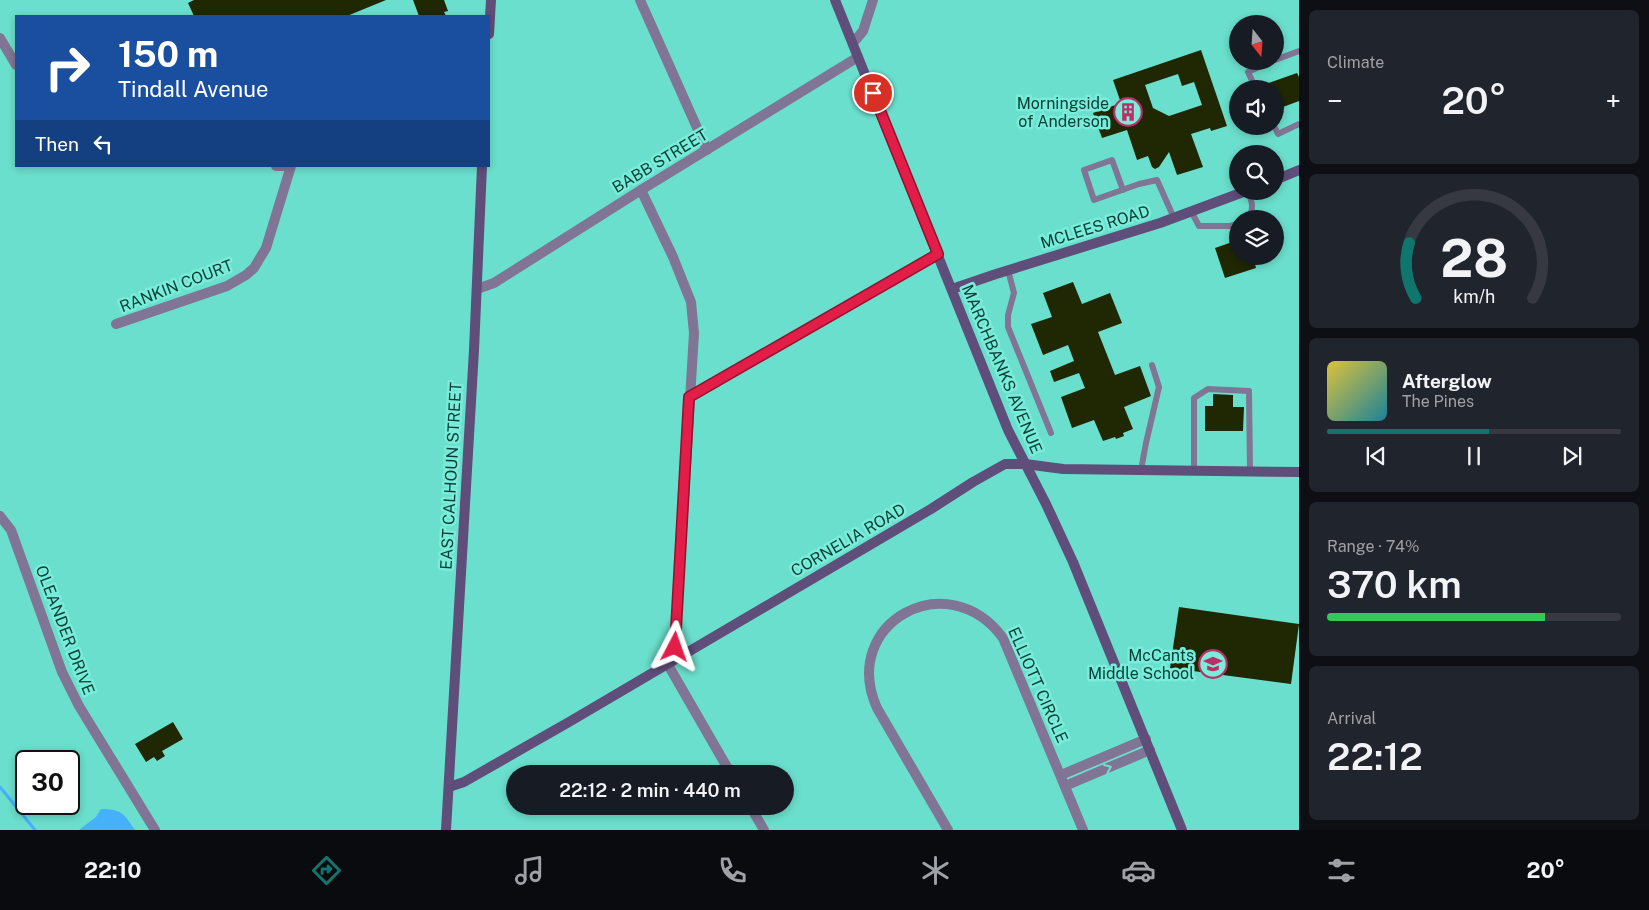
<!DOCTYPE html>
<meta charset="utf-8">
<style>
:root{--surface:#171b24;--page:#20242c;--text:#f1f3f6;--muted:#9ea1a6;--line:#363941;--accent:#0f766e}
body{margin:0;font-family:"Public Sans",sans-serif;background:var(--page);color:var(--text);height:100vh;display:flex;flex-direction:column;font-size:19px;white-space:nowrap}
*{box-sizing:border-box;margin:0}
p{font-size:16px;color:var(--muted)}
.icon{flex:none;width:28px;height:28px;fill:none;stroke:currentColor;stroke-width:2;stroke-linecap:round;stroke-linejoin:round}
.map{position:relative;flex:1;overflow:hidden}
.sheet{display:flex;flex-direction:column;gap:10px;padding:10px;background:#0d0f14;width:350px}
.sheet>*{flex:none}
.guide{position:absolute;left:15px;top:15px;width:475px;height:152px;border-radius:0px;box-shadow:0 2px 8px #0003;background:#1a4fa0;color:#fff;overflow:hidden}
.needle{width:32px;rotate:163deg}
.controls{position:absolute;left:1229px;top:15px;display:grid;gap:10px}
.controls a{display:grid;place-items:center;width:55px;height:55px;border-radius:50%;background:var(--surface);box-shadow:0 2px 8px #0003;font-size:25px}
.speed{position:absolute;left:15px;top:750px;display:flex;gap:10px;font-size:25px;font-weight:700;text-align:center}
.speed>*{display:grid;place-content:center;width:65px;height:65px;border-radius:50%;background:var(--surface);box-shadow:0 2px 8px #0003;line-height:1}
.speed .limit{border:2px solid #111;border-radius:8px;background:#fff;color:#111}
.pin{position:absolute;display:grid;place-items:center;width:42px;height:42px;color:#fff;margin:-21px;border:2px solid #fff;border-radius:50%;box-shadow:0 1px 5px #0007}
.me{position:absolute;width:55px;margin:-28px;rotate:4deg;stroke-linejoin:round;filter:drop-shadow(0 0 4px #0008)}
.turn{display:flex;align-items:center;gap:18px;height:105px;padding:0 20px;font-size:22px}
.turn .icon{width:65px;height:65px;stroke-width:2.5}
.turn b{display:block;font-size:35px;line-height:42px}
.then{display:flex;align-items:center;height:48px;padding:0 20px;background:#0003;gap:10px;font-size:19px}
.big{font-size:38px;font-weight:600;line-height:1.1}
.sheet .tile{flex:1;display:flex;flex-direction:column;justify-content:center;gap:8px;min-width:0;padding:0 18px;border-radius:8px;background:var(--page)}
.sheet .dial{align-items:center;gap:0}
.dial svg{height:130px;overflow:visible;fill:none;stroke:var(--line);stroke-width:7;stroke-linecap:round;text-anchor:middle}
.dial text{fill:var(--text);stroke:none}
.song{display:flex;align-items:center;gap:15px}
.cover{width:60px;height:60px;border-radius:8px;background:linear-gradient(135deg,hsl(50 70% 55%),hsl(190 70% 35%))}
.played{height:5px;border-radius:2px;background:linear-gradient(90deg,var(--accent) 55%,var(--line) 55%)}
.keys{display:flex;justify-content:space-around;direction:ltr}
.heat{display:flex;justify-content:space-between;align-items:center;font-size:28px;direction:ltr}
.charge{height:8px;border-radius:4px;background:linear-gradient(90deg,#34c759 74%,var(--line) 0)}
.trip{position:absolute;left:506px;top:765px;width:288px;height:50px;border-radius:25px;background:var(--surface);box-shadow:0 2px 8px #0003;font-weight:600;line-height:50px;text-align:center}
.dock{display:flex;height:80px;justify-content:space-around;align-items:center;background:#090b0e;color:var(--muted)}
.dock .icon{width:35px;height:35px}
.dock .current{color:var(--accent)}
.dock b{font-size:22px;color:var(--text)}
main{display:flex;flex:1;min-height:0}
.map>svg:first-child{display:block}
</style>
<main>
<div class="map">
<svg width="1299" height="830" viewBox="0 0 1299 830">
<rect width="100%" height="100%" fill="#6bdfcd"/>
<path fill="#44b1fa" d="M101 809C122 809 124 814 135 830H79L96 817Z"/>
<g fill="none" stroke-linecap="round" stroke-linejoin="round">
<path stroke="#44b1fa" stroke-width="3" d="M0 787 35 830"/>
</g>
<g fill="#1f2703" fill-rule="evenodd">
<path d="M194 0H386L347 16H194L188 3Z"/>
<path d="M413 0H444L448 11 444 12 446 16H419Z"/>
<path d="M1201 50 1227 126 1211 131 1210 128 1191 134 1203 167 1177 175 1169 152 1159 167 1155 169 1152 167 1148 156 1137 160 1127 130 1102 138 1093 113 1121 103 1113 80ZM1178 74 1182 86 1194 82 1202 105 1169 116 1153 108 1145 85Z"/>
<path d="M1297 73 1299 77V101L1275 110V89H1261L1260 86Z"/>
<path d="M1238 240V256H1253L1256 268 1225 278 1215 248Z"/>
<path d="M1073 282 1082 304 1110 293 1122 323 1098 332 1115 375 1140 366 1151 396 1124 407 1133 429 1123 433 1124 436 1116 439 1115 437 1103 441 1094 420 1072 428 1061 397 1085 388 1079 373 1054 382 1050 371 1074 361 1068 345 1043 355 1031 324 1052 317 1043 293Z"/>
<path d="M1213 394 1233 395V407H1244L1243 431H1205V406H1213Z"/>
<path d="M1179 607 1299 624 1291 684 1170 668Z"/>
<path d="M173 722 183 739 162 751 165 756 157 761 154 757 146 762 135 744Z"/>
</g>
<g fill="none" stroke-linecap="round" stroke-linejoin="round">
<g stroke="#807594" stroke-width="6">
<path d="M1275 60 1299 51"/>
<path d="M1256 89 1248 72 1272 61"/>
<path d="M1274 126 1278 134 1299 124"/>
<path d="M1123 190 1112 160 1084 170 1094 200 1139 184 1157 180 1174 218"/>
<path d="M1191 211 1199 226H1230L1238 224"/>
<path d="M1247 219C1255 209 1252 202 1248 191"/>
<path d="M1008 270 1014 293 1008 315V327L1051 433"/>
<path d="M1141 470 1146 443 1159 387 1152 365"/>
<path d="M1194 470V398L1208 389 1249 391 1250 471"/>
<path d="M663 806 665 809 670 806"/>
<path d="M551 808 560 806"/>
</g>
<g stroke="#807594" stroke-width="10">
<path d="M640 0 707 150"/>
<path d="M0 38 16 65"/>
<path d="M853 43 863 31 873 0"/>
<path d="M276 166H286"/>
<path d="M641 190 673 257 691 302 694 333 675 647 679 656"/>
<path d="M477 289 494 283 641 190 858 57"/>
<path d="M116 324 227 286 246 275 254 268 266 248 291 166"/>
<path d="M689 397 938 254"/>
<path d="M0 516 11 530 62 672 79 706 155 830"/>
<path d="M667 663 731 774"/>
<path d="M1061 775 1146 739"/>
<path d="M1065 786 1150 750"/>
<path d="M750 806 764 830"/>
<path d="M948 830 877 708C839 623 948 563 1003 638L1083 830"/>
</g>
<g stroke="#5f4d7a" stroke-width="10">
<path d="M835 0 1008 430 1046 504 1073 562 1182 830"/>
<path d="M489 34 491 0"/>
<path d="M1275 180 1299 170"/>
<path d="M952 289 996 274 1160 223 1246 191"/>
<path d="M449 787 464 782 569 722 931 509 973 482 1005 464H1025L1063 469 1299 472"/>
<path d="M446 830 474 350 482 166"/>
</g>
</g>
<defs><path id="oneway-chevron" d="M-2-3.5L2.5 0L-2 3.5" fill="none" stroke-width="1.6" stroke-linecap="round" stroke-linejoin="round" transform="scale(1.25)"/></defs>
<use stroke="#7adad0" href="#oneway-chevron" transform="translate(1108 768) rotate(-23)"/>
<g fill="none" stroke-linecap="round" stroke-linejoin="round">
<defs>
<path id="route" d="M675 647 689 397 938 254 873 93"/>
</defs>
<use href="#route" stroke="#92132f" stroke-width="12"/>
<use href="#route" stroke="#e11d48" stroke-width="9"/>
</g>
<defs>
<symbol id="building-ring" viewBox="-11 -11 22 22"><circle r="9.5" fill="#79ecda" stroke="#bb2f66" stroke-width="1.5"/><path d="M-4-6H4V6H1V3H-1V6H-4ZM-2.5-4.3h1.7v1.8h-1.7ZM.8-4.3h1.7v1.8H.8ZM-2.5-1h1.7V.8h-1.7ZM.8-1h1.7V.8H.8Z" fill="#bb2f66"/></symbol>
<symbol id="school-ring" viewBox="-11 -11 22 22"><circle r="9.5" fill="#79ecda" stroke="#bb2f66" stroke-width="1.5"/><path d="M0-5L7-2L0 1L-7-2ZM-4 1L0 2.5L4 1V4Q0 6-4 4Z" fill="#bb2f66"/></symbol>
</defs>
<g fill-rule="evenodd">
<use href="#building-ring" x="1112" y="96" width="32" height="32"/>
<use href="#school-ring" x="1197" y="648" width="32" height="32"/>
</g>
<g text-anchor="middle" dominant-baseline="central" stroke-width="5" stroke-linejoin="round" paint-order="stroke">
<g font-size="16" fill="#063d36" stroke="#79ecda" text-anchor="end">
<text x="1109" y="103">Morningside<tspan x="1109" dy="18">of Anderson</tspan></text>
<text x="1194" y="655">McCants<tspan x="1194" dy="18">Middle School</tspan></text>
</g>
<g font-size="16" fill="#063d36" stroke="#79ecda">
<text transform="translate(660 161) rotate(-31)">BABB STREET</text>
<text transform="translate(1095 227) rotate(-17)">MCLEES ROAD</text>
<text transform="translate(176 286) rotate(-21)">RANKIN COURT</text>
<text transform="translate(1002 369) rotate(67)">MARCHBANKS AVENUE</text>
<text transform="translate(451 476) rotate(-87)">EAST CALHOUN STREET</text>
<text transform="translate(848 540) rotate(-30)">CORNELIA ROAD</text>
<text transform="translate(65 630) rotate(69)">OLEANDER DRIVE</text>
<text transform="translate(1038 685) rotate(66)">ELLIOTT CIRCLE</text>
</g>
</g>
</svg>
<div class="controls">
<a><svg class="needle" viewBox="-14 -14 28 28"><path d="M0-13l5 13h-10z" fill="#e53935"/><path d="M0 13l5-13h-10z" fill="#9ea1a6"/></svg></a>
<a><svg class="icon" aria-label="sound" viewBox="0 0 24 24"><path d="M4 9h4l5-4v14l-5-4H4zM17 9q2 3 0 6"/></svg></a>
<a><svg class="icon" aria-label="search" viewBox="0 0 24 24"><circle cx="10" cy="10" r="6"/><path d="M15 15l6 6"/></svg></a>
<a><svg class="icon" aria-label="layers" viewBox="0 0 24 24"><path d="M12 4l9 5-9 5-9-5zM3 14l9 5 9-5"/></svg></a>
</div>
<div class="speed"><div class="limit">30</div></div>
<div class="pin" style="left:873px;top:93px;background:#d93025"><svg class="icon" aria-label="arrive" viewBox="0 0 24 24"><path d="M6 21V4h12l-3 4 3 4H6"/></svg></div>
<svg class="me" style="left:675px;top:647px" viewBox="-20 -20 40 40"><path d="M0-17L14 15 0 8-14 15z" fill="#e11d48" stroke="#fff" stroke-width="4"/></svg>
<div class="trip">22:12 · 2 min · 440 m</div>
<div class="guide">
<div class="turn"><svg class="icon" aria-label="right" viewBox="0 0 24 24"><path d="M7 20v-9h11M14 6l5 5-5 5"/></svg><div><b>150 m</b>Tindall Avenue</div></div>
<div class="then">Then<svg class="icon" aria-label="left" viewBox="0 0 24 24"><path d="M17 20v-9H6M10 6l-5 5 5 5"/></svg></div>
</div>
</div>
<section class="sheet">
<div class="tile"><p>Climate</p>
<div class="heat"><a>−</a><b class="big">20°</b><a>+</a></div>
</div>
<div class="tile dial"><svg viewBox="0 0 100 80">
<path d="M14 69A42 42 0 1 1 86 69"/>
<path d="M14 69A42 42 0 0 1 10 35" stroke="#0f766e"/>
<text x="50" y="56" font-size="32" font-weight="700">28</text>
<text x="50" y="72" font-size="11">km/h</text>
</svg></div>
<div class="tile">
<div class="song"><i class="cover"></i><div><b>Afterglow</b><p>The Pines</p></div></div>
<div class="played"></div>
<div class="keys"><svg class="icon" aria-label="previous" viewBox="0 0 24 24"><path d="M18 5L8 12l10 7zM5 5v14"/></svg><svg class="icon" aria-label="pause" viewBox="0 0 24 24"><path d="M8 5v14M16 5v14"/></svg><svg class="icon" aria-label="next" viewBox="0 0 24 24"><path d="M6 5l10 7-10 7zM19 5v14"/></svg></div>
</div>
<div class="tile"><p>Range · 74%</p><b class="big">370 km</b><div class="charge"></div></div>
<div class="tile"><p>Arrival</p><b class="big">22:12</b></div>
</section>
</main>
<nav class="dock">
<b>22:10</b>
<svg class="icon current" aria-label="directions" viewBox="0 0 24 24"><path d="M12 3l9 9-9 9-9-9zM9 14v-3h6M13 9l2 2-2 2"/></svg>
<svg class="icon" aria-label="music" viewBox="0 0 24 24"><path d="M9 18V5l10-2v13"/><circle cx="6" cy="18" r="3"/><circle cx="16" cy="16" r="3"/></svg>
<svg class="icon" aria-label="phone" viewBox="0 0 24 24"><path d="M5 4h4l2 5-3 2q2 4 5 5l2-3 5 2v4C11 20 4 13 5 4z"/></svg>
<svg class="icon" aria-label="climate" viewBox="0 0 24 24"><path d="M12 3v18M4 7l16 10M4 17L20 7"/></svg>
<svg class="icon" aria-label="car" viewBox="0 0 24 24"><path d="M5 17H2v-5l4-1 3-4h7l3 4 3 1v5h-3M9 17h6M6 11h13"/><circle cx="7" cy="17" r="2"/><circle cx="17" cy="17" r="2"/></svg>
<svg class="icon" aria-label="filters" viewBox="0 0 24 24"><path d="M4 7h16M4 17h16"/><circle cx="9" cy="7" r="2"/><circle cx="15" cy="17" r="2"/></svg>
<b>20°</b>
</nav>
